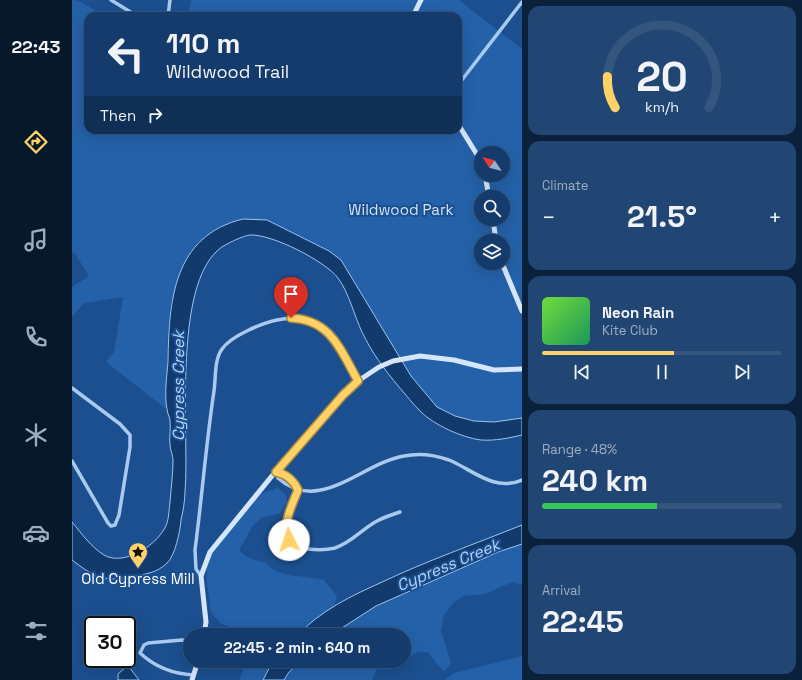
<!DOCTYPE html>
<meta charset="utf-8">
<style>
:root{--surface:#143b6b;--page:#214673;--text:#f1f3f6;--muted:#9dadc1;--line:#33557e;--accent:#ffd166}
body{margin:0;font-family:"Space Grotesk",sans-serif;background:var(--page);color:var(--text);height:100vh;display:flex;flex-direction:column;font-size:15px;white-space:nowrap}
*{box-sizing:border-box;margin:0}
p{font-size:13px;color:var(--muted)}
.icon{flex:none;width:22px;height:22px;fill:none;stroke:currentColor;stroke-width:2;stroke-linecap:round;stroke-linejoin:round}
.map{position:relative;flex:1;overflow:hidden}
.drawer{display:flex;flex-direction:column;gap:6px;padding:6px;background:#0b203b;width:280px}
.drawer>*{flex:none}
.banner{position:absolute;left:12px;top:12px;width:378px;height:122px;border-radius:12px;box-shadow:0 4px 16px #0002,0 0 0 1px var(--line);background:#143b6b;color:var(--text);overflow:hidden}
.needle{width:26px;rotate:306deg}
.fabs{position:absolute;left:402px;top:146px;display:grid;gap:8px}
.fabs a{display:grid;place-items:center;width:36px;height:36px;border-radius:50%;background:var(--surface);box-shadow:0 4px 16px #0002,0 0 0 1px var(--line);font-size:20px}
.speed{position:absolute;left:12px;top:616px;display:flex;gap:8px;font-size:20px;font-weight:700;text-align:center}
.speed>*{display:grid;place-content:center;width:52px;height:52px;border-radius:50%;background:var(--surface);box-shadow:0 4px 16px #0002,0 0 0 1px var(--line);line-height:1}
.speed .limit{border:2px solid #111;border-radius:6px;background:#fff;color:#111}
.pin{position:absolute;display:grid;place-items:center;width:34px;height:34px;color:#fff;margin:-41px -17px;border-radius:50% 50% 50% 0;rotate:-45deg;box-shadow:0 0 4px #0007}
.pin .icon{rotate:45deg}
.me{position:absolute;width:44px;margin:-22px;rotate:356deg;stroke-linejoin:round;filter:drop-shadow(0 0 3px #0008)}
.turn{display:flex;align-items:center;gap:14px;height:84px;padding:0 16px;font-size:18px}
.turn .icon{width:52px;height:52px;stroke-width:2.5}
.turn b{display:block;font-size:28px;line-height:34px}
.then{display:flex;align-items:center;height:38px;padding:0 16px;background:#0003;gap:8px;font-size:15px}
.big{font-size:30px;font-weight:800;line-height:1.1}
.drawer .tile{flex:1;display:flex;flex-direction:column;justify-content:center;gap:6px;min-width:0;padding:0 14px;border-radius:12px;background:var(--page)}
.drawer .dial{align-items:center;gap:0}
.dial svg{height:104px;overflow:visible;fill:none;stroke:var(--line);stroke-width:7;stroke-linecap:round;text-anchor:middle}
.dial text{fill:var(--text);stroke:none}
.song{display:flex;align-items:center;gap:12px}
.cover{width:48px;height:48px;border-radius:6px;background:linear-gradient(135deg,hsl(100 70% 55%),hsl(150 70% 35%))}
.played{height:4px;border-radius:2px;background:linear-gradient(90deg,var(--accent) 55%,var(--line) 55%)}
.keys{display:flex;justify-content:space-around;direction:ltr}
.heat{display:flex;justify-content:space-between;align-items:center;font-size:22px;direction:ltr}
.charge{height:6px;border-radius:3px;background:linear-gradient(90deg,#34c759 48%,var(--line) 0)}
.trip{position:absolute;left:111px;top:628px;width:228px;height:40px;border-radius:20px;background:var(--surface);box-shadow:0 4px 16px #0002,0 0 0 1px var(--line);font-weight:800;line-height:40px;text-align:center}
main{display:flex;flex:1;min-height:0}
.dock{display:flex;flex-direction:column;width:72px;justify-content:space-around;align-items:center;background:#08182b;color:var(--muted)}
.dock .icon{width:28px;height:28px}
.dock .active{color:var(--accent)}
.dock b{font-size:18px;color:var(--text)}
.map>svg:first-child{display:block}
</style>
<main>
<nav class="dock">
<b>22:43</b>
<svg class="icon active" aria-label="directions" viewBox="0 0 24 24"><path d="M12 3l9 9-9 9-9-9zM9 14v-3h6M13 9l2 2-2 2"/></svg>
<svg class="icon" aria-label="music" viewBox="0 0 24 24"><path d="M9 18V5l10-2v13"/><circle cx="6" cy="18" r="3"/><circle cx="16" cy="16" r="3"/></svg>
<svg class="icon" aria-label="phone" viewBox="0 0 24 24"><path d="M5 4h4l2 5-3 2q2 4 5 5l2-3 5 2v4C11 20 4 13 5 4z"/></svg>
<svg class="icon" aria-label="climate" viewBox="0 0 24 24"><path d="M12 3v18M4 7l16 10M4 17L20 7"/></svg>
<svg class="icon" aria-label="car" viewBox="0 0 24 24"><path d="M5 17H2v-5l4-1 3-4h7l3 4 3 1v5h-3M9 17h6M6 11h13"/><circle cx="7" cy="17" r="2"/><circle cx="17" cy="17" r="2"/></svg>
<svg class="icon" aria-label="filters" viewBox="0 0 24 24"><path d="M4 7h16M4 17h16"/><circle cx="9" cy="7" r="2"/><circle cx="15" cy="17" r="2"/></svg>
</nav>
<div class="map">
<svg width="450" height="680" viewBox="0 0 450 680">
<rect width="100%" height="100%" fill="#1b4f8f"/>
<g fill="#2461a8" fill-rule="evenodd">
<path d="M0 0C13 0 22 14 38 16H16V130H386V16H116L119 0H387L450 49V418L422 422 402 421 383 416 365 407 339 376 269 260 257 251 195 220 171 219 158 223 141 232 121 249 99 302 96 329 94 409 34 362 42 352 51 297 12 303 0 317V287L17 276 2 252 0 253ZM409 153H431V175H409ZM409 197H431V219H409ZM409 241H431V263H409Z"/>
<path d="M206 488 214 495 215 502 208 513 189 518 180 527 167 550C174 558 183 561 193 562 206 579 233 575 252 580L265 596 262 606 226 635H175L156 626 148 623 139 612 135 584V569L140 553 150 539 189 494Z"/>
<path d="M450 544V585L440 582 413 594 392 596 382 602 372 615 369 631 379 663 373 671 369 669 356 652H347L332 659V635H259L304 606 426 552Z"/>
<path d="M450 656V680H373L382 673Z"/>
<path d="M175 661H201L191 680H167Z"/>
<path d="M229 661H325L308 662 300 680H212L217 672Z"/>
</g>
<g fill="#123a6d" stroke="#9cc4f0">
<path d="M171 219 195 220 257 251 269 260 339 376 365 407 383 416 402 421 422 422 450 418V435C437 438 423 441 409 440 391 438 362 425 349 412 341 404 334 395 327 387 312 369 300 353 290 332 282 315 277 293 266 278 253 261 200 234 178 235 171 236 161 241 155 244 98 272 118 436 113 491 113 501 111 511 109 520 108 532 103 556 95 563 85 573 74 574 61 576 33 583 22 577 0 560V522C10 534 19 547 32 555 52 567 88 544 95 523 97 517 97 509 98 502 99 488 101 474 101 460 101 455 98 450 98 445 97 437 99 429 98 421 98 417 95 413 95 409 92 394 95 376 96 361 97 301 101 236 171 219Z"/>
<path d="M450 525V544L426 552 304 606 259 635H226C248 611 279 596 308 583 354 561 403 544 450 525Z"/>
<path d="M201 661H229L217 672 212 680H191Z"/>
<path d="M57 667 67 680H46V674L53 668Z"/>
</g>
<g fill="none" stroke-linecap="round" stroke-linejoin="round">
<g stroke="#a9c9ee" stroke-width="3.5">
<path d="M39 0 65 16"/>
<path d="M96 16 98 0"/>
<path d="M386 85 450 2"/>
<path d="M0 388 48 424 58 435V447L47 515 43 525 39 526 36 523 0 461"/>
<path d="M226 490C222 481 214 474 204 471L206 478C247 515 290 463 332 456 346 453 363 455 377 460 401 470 422 492 450 480"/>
<path d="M226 490C217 511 201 544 236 549 245 550 255 550 263 548 279 543 290 529 305 521 312 517 320 515 328 512"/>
<path d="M129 576 124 569 123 550C130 497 134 444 142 391 144 378 142 360 150 349 159 336 190 323 205 320 255 311 265 344 286 381"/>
<path d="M118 642 110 640 76 643 72 645 68 653C83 667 101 674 122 675"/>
</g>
<g stroke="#d6e6fa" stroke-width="5">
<path d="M341 16 349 0"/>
<path d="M386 124 409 161"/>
<path d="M413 175 417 197"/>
<path d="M421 219 424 241"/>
<path d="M430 263 450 311"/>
<path d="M132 635 134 622 129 576 138 552 204 471 271 395 286 381 307 367 321 361 348 356 382 360 422 370 450 369"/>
<path d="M120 680 126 661"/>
</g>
</g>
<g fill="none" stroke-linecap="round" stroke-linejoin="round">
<defs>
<path id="route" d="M217 540C210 523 220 505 226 490 222 481 214 474 204 472L271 395 286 381C268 349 259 320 219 318"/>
</defs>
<use href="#route" stroke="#a68842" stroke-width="10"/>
<use href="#route" stroke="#ffd166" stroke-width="7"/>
</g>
<defs>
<symbol id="sight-pin" viewBox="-11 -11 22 30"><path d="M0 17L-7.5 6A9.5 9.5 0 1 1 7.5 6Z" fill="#ffd166" stroke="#1b4f8f"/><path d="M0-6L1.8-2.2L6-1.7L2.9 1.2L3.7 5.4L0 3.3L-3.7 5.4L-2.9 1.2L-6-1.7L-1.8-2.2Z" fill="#111"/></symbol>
</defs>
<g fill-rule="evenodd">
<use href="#sight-pin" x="55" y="541" width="22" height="30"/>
</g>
<g text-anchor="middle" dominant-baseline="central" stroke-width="4" stroke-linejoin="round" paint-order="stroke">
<g font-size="15" fill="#cfe3fa" stroke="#1b4f8f">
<text x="329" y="209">Wildwood Park</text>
</g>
<g font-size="15" fill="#fff" stroke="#1b4f8f">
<text x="66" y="578">Old Cypress Mill</text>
</g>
<g font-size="16" font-style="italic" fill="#b5d3f5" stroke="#1b4f8f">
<text transform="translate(106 386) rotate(-90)">Cypress Creek</text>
<text transform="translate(376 565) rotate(-23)">Cypress Creek</text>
</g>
</g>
</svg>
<div class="fabs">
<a><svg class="needle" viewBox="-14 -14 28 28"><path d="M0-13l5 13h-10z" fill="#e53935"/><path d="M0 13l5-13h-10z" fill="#9dadc1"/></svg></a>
<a><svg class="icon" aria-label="search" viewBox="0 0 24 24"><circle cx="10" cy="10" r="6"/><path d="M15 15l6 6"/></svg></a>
<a><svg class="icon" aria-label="layers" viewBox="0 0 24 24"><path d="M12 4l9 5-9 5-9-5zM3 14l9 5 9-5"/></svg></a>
</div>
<div class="speed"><div class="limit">30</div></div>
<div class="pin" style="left:219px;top:318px;background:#d93025"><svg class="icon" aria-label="arrive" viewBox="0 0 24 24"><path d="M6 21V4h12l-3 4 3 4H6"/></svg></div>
<svg class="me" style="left:217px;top:540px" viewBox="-20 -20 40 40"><circle r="19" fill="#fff"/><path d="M0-13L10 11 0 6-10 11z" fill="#ffd166"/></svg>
<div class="trip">22:45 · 2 min · 640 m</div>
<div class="banner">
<div class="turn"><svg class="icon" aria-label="left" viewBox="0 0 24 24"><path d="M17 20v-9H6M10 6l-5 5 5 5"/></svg><div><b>110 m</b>Wildwood Trail</div></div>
<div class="then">Then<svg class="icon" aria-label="right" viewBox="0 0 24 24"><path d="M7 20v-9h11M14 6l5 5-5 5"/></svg></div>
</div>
</div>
<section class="drawer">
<div class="tile dial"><svg viewBox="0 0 100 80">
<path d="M14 69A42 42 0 1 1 86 69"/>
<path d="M14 69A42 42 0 0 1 8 45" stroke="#ffd166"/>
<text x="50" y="56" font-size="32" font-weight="700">20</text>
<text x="50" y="72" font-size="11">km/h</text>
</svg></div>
<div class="tile"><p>Climate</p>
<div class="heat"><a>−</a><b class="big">21.5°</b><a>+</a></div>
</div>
<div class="tile">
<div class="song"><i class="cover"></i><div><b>Neon Rain</b><p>Kite Club</p></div></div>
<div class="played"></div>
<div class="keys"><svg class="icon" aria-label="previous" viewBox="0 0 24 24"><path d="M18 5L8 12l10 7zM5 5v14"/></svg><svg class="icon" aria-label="pause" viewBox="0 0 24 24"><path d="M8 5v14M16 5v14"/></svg><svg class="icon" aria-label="next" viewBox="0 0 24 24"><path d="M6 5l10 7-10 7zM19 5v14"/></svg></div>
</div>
<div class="tile"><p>Range · 48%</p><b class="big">240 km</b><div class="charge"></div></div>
<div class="tile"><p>Arrival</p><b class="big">22:45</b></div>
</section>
</main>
